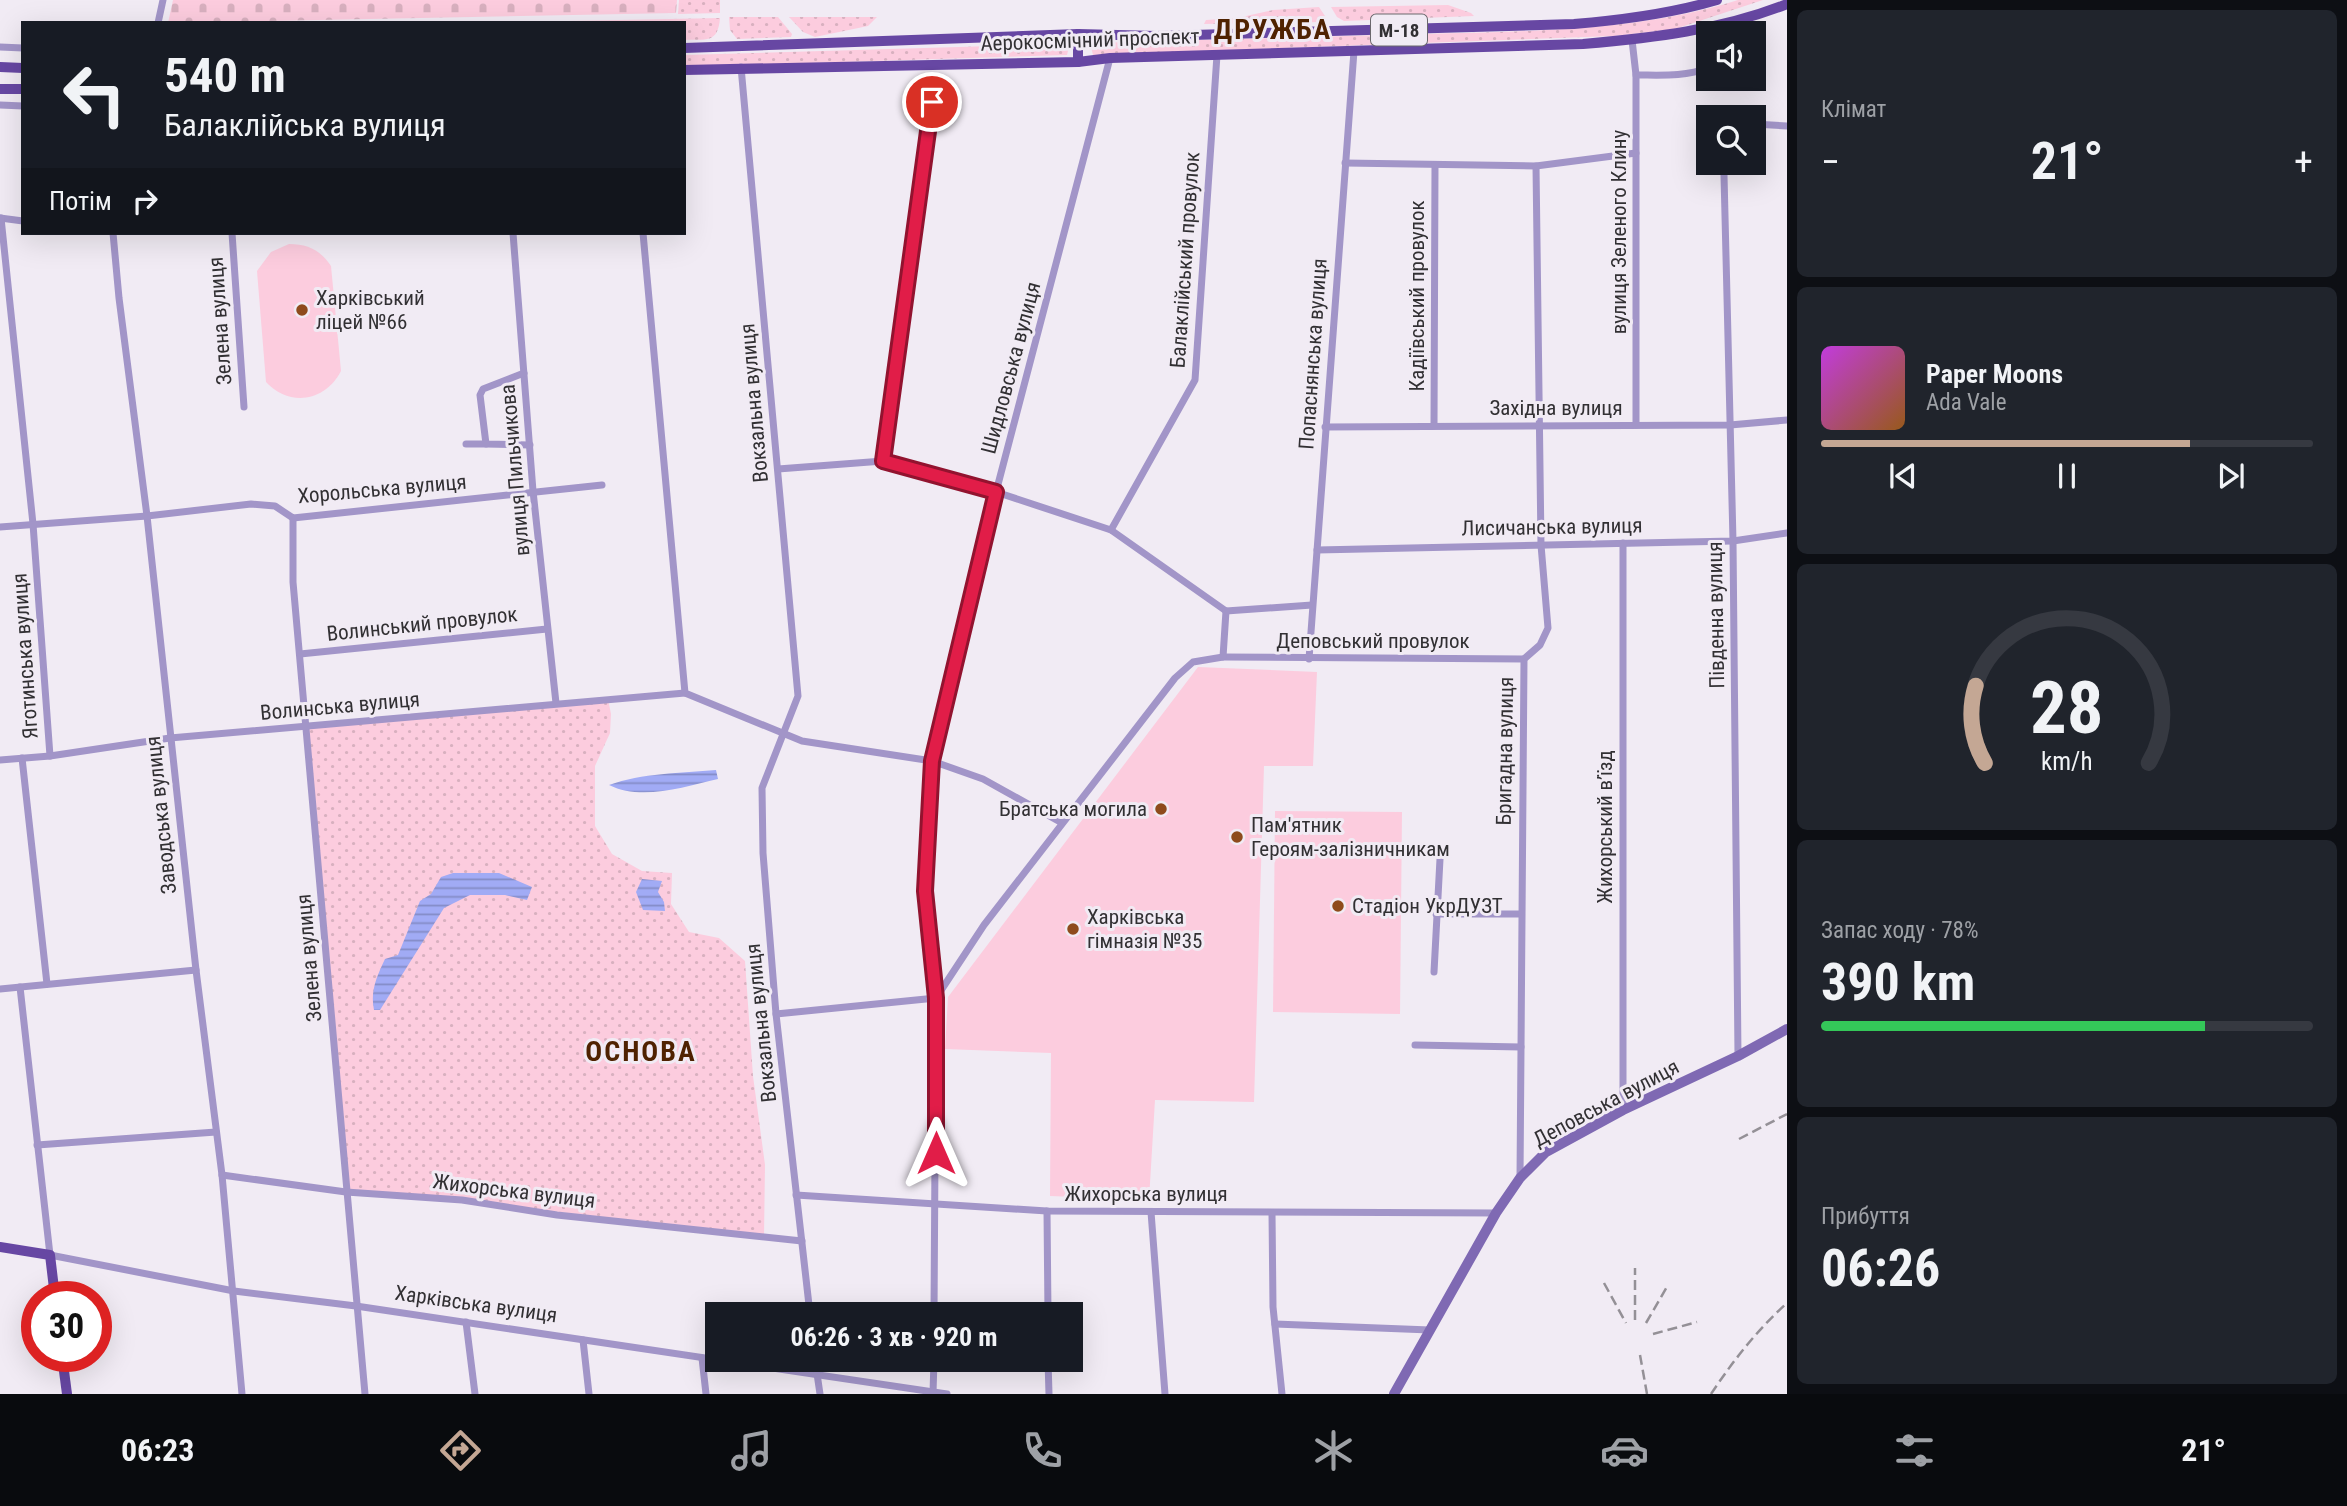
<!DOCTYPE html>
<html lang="uk">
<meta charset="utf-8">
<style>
:root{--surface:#171b24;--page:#20242c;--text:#f1f3f6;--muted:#9ea1a6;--line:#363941;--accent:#c4a794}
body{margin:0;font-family:"Roboto Condensed",sans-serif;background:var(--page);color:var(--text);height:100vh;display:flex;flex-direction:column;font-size:26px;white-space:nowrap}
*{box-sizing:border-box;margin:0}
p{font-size:23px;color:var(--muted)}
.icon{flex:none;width:38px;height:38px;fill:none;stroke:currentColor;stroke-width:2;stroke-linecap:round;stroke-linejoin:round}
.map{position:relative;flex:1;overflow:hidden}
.sheet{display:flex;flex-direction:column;gap:10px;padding:10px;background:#0d0f14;width:560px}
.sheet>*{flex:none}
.guide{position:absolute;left:21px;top:21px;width:665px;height:214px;border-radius:0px;box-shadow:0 7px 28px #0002;background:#171b24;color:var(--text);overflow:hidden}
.fabs{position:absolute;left:1696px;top:21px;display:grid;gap:14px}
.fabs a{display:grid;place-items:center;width:70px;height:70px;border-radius:0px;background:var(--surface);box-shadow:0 7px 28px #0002;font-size:35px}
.speed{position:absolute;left:21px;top:1281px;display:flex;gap:14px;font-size:35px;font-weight:700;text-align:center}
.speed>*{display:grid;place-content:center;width:91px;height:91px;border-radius:50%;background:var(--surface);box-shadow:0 7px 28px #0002;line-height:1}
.speed .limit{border:10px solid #d22;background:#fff;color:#111}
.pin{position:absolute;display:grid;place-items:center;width:60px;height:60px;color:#fff;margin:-30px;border:4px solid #fff;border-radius:50%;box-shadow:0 2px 7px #0007}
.me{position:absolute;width:77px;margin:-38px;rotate:0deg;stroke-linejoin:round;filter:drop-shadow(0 0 5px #0008)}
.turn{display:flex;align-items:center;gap:24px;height:147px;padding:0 28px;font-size:32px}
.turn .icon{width:91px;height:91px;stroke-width:2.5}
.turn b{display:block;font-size:49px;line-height:60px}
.then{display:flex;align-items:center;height:66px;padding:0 28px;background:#0003;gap:14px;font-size:26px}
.big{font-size:52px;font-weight:700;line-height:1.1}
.sheet .widget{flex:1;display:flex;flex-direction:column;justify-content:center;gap:10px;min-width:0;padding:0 24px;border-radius:10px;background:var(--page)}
.sheet .dial{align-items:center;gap:0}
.dial svg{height:182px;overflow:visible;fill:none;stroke:var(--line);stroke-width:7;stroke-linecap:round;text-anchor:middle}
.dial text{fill:var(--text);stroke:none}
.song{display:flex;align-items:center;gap:21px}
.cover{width:84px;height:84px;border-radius:10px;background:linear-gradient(135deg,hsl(290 70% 55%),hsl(30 70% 35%))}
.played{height:7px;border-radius:4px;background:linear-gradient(90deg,var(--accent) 75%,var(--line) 75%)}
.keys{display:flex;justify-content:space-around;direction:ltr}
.heat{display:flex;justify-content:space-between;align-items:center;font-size:38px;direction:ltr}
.charge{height:10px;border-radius:5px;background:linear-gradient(90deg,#34c759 78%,var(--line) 0)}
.trip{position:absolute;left:705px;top:1302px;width:378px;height:70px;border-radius:0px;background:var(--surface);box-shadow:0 7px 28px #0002;font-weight:700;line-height:70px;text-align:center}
.tabs{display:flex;height:112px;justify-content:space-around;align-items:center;background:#090b0e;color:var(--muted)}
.tabs .icon{width:49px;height:49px}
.tabs .selected{color:var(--accent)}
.tabs b{font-size:32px;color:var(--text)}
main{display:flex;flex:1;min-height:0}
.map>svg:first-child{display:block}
</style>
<main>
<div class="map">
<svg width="1787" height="1394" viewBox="0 0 1787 1394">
<defs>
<pattern id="grass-dots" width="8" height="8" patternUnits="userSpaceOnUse" patternTransform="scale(1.75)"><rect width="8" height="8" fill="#fcccde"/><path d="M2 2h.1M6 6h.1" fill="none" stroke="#d8b0bf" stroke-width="1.8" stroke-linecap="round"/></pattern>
<pattern id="cemetery-stones" width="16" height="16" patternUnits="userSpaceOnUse" patternTransform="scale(1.75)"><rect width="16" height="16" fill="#fcccde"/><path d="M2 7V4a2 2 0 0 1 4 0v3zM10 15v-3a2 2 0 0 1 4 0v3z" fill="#d8b0bf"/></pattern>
<pattern id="water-rules" width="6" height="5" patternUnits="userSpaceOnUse" patternTransform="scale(1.75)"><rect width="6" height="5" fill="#a1abf5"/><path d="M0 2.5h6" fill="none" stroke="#848cc7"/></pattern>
</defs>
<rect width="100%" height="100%" fill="#f1ebf4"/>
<g fill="url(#grass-dots)">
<path d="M679 0H720V13L678 14Z"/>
<path d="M1738 0H1763L1675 29 1614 36 1093 55 1091 47 1093 43C1203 40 1313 37 1422 34 1528 31 1636 32 1738 0Z"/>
<path d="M1448 5 1471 13 1474 16 1344 21 1337 17 1331 7Z"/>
<path d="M1319 7 1325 16 1322 22 1204 24 1206 20 1237 18 1273 10Z"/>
<path d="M729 17H778L792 34 791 37 737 39 730 30Z"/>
<path d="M789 17H877L868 26 815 37 803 32Z"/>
<path d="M720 18C718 44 706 39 684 40V23L517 22Z"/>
<path d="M1065 44 1069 47 1067 55 684 67V55Z"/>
<path d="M608 699 611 714 610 733 595 766V826L612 854 642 871 672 873 671 904 689 932 719 938 745 961 753 1076 765 1165 764 1237 462 1200 346 1192 307 727Z"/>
</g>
<path fill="url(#cemetery-stones)" d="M173 0H677L676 13 168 23Z"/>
<g fill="#fcccde">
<path d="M289 244C308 244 320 250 331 266L341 371C325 402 289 407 266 382L257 271 271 252Z"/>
<path d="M1198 667 1317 672 1313 766H1264L1254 1102 1155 1100 1149 1200 1050 1196 1051 1053 945 1049 948 997Z"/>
<path d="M1275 811 1402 812 1400 1014 1273 1012Z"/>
</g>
<g fill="url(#water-rules)">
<path d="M716 770 718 779C684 787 641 801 609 785 642 773 681 773 716 770Z"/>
<path d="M453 873H499L532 887 527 900 505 895H470L444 908 380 1010H374C370 991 377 976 385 959L398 955 420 901 431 894 441 877Z"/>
<path d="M642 879 662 881 658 892 664 902 665 911 643 910 636 892Z"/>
</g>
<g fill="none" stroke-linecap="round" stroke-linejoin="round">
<g stroke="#a295c8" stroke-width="7">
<path d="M158 23 163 0"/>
<path d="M1632 40 1636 75V425"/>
<path d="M0 47 23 48"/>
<path d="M741 67 798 696 762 788 763 853 776 1014 810 1314"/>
<path d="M1636 75C1660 75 1685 77 1708 68"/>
<path d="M0 105 23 106"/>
<path d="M1754 124 1787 126"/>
<path d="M1345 163 1536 166 1636 153"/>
<path d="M1727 163 1724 175 1733 541 1738 1056"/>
<path d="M0 218 23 221"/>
<path d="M1 218 33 524 50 756"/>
<path d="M113 233 119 298 147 516 196 970 222 1175 242 1394"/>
<path d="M232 233 244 407"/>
<path d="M513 233 533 491 556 703"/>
<path d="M643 233 685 693 802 741 932 761 983 779 1062 823"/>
<path d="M524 373 483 389 480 395 486 444 530 445"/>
<path d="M1434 426 1435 165"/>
<path d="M1325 427 1730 425 1787 420"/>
<path d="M466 444H486"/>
<path d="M883 461 932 102"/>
<path d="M778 469 883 461 996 492 1111 530 1226 611 1312 605"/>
<path d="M293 518V582L365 1394"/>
<path d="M0 527 147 516 251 504 275 506 293 518 602 485"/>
<path d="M1111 530 1195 380 1217 55"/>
<path d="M1317 550 1733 541 1787 533"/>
<path d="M300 654 547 629"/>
<path d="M1223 657 1524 659"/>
<path d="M1309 659 1354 51"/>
<path d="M22 758 47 984"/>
<path d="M0 760 50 756 170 738 685 693"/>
<path d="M1436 914H1521"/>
<path d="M1434 972 1440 859"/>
<path d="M20 987 50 1255 234 1291 356 1306 947 1394"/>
<path d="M0 989 196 970"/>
<path d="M776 1014 936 998 984 925 1175 678 1193 662 1223 657 1226 611"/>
<path d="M1415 1045 1521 1047"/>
<path d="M1623 1110V543"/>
<path d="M37 1145 216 1132"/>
<path d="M222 1175 346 1192 462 1200 557 1215 802 1241"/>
<path d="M1520 1178 1524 659 1540 645 1548 628 1541 545 1536 166"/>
<path d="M796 1195 1047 1211 1496 1213"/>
<path d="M1047 1211 1048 1314"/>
<path d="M1151 1212 1165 1394"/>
<path d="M1272 1213 1273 1307 1282 1394"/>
<path d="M934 1314 936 998 925 891 932 761 996 492 1110 58"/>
<path d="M466 1322 475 1394"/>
<path d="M1275 1324 1430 1330"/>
<path d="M583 1340 589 1394"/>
<path d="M702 1358 706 1394"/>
<path d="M815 1360 820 1394"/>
<path d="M1048 1360 1049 1394"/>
<path d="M933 1393 934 1360"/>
</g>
<path stroke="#7f69b3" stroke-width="10" d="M1394 1394 1496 1213 1520 1178 1546 1152 1623 1110 1738 1056 1787 1029"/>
<g stroke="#6747a3" stroke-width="10">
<path d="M1078 34V62"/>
<path d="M684 48 1078 34 1157 36 1574 24C1623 20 1670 14 1717 0"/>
<path d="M0 67 23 68"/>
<path d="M684 70 1078 62 1110 58 1583 44C1652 38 1722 30 1787 4"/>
<path d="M0 89H23"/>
<path d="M0 1247 50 1255 55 1297"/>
<path d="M62 1356 67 1394"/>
</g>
<g stroke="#949096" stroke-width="2.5" stroke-dasharray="10 5" stroke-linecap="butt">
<path d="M1739 1139 1787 1114"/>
<path d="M1604 1283 1626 1323"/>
<path d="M1635 1320V1268"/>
<path d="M1646 1323 1668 1285"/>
<path d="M1653 1334 1697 1322"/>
<path d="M1640 1355 1647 1394"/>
<path d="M1711 1394C1733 1361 1757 1330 1787 1303"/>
</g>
</g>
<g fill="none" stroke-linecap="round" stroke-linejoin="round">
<defs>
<path id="route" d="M932 102 883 461 996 492 932 761 925 891 936 998V1153"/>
</defs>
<use href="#route" stroke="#92132f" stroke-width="18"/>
<use href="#route" stroke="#e11d48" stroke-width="12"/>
</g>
<g fill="#8e4b1c" stroke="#f1ebf4" stroke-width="2.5">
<circle cx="302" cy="310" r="7"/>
<circle cx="1161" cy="809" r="7"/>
<circle cx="1237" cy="837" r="7"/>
<circle cx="1338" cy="906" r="7"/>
<circle cx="1073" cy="929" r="7"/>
</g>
<g text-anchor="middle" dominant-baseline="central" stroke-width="6" stroke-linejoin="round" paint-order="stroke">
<rect fill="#f1ebf4" stroke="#6b686d" stroke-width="2" x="1371" y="14.5" width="56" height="31" rx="5"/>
<g font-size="19" font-weight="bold" fill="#323033">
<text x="1399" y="30">М-18</text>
</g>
<g font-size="21" fill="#323033" stroke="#f1ebf4">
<text transform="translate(1090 40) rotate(-2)">Аерокосмічний проспект</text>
<text transform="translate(1619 232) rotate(-90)">вулиця Зеленого Клину</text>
<text transform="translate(1185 260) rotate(-86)">Балаклійський провулок</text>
<text transform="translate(1417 296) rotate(-90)">Кадіївський провулок</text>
<text transform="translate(220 321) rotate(-94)">Зелена вулиця</text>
<text transform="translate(1313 354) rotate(-86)">Попаснянська вулиця</text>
<text transform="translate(1011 368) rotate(-75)">Шидловська вулиця</text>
<text transform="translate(754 403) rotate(-95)">Вокзальна вулиця</text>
<text x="1556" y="408">Західна вулиця</text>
<text transform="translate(515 470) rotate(-95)">вулиця Пильчикова</text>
<text transform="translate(382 489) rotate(-5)">Хорольська вулиця</text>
<text transform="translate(1552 527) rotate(-1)">Лисичанська вулиця</text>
<text transform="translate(1716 615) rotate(-91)">Південна вулиця</text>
<text transform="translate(422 624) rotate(-6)">Волинський провулок</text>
<text x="1373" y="641">Деповський провулок</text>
<text transform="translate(25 656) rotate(-94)">Яготинська вулиця</text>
<text transform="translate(340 706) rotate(-5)">Волинська вулиця</text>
<text transform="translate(1505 751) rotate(-89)">Бригадна вулиця</text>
<text transform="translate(161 815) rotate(-96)">Заводська вулиця</text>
<text transform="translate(1605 827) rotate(-90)">Жихорський в’їзд</text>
<text transform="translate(309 958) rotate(-95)">Зелена вулиця</text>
<text transform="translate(761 1023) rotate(-96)">Вокзальна вулиця</text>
<text transform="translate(1606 1103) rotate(-28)">Деповська вулиця</text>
<text transform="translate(514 1191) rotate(7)">Жихорська вулиця</text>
<text x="1146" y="1194">Жихорська вулиця</text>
<text transform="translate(476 1304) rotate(8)">Харківська вулиця</text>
</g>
<g font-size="21" fill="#323033" stroke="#f1ebf4" text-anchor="start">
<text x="316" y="298">Харківський<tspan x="316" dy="24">ліцей №66</tspan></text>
<text x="1147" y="809" text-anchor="end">Братська могила</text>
<text x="1251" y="825">Пам'ятник<tspan x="1251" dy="24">Героям-залізничникам</tspan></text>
<text x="1352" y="906">Стадіон УкрДУЗТ</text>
<text x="1087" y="917">Харківська<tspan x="1087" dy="24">гімназія №35</tspan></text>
</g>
<g font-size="28" font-weight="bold" letter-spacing="2" fill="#4f2201" stroke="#f1ebf4">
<text x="1273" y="29">ДРУЖБА</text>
<text x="641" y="1051">ОСНОВА</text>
</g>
</g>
</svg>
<div class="fabs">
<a><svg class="icon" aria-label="sound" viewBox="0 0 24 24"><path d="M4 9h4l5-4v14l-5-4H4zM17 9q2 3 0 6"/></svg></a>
<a><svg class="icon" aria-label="search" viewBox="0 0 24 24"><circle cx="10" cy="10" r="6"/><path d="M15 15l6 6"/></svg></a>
</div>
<div class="speed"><div class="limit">30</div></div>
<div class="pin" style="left:932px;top:102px;background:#d93025"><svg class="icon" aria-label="arrive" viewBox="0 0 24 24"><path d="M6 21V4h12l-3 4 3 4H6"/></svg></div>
<svg class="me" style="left:936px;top:1153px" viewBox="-20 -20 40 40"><path d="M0-17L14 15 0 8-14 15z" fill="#e11d48" stroke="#fff" stroke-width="4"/></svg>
<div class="trip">06:26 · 3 хв · 920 m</div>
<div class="guide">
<div class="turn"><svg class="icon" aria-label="left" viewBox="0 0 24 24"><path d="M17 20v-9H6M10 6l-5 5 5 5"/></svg><div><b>540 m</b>Балаклійська вулиця</div></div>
<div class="then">Потім<svg class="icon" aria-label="right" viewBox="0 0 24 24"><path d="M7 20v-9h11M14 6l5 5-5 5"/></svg></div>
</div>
</div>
<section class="sheet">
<div class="widget"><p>Клімат</p>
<div class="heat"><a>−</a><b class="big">21°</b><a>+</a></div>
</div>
<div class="widget">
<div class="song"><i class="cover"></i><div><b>Paper Moons</b><p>Ada Vale</p></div></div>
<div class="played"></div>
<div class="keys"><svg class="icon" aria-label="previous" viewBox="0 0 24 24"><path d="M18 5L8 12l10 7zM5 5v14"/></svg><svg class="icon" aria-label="pause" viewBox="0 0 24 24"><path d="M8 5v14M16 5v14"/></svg><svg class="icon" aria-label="next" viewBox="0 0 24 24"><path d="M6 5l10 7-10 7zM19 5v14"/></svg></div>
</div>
<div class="widget dial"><svg viewBox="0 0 100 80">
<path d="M14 69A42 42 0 1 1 86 69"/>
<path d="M14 69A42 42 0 0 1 10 35" stroke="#c4a794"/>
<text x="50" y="56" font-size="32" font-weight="700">28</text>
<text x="50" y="72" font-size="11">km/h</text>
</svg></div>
<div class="widget"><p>Запас ходу · 78%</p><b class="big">390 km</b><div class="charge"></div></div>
<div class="widget"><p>Прибуття</p><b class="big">06:26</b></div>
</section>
</main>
<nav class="tabs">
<b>06:23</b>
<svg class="icon selected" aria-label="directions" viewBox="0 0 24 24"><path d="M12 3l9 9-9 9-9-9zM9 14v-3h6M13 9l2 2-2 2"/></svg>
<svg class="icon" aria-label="music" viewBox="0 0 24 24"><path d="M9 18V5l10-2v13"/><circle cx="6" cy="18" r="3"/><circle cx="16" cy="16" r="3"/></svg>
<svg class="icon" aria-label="phone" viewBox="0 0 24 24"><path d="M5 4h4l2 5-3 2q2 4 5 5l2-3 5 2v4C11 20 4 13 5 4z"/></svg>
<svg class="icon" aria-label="climate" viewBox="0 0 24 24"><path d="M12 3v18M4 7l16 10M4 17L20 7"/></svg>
<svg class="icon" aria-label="car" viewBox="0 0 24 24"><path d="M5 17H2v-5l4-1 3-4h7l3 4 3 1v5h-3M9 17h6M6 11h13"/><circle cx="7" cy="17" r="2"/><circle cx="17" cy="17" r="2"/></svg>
<svg class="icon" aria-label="filters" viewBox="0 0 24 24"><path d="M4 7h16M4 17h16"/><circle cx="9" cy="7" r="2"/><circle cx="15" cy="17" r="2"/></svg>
<b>21°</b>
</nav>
